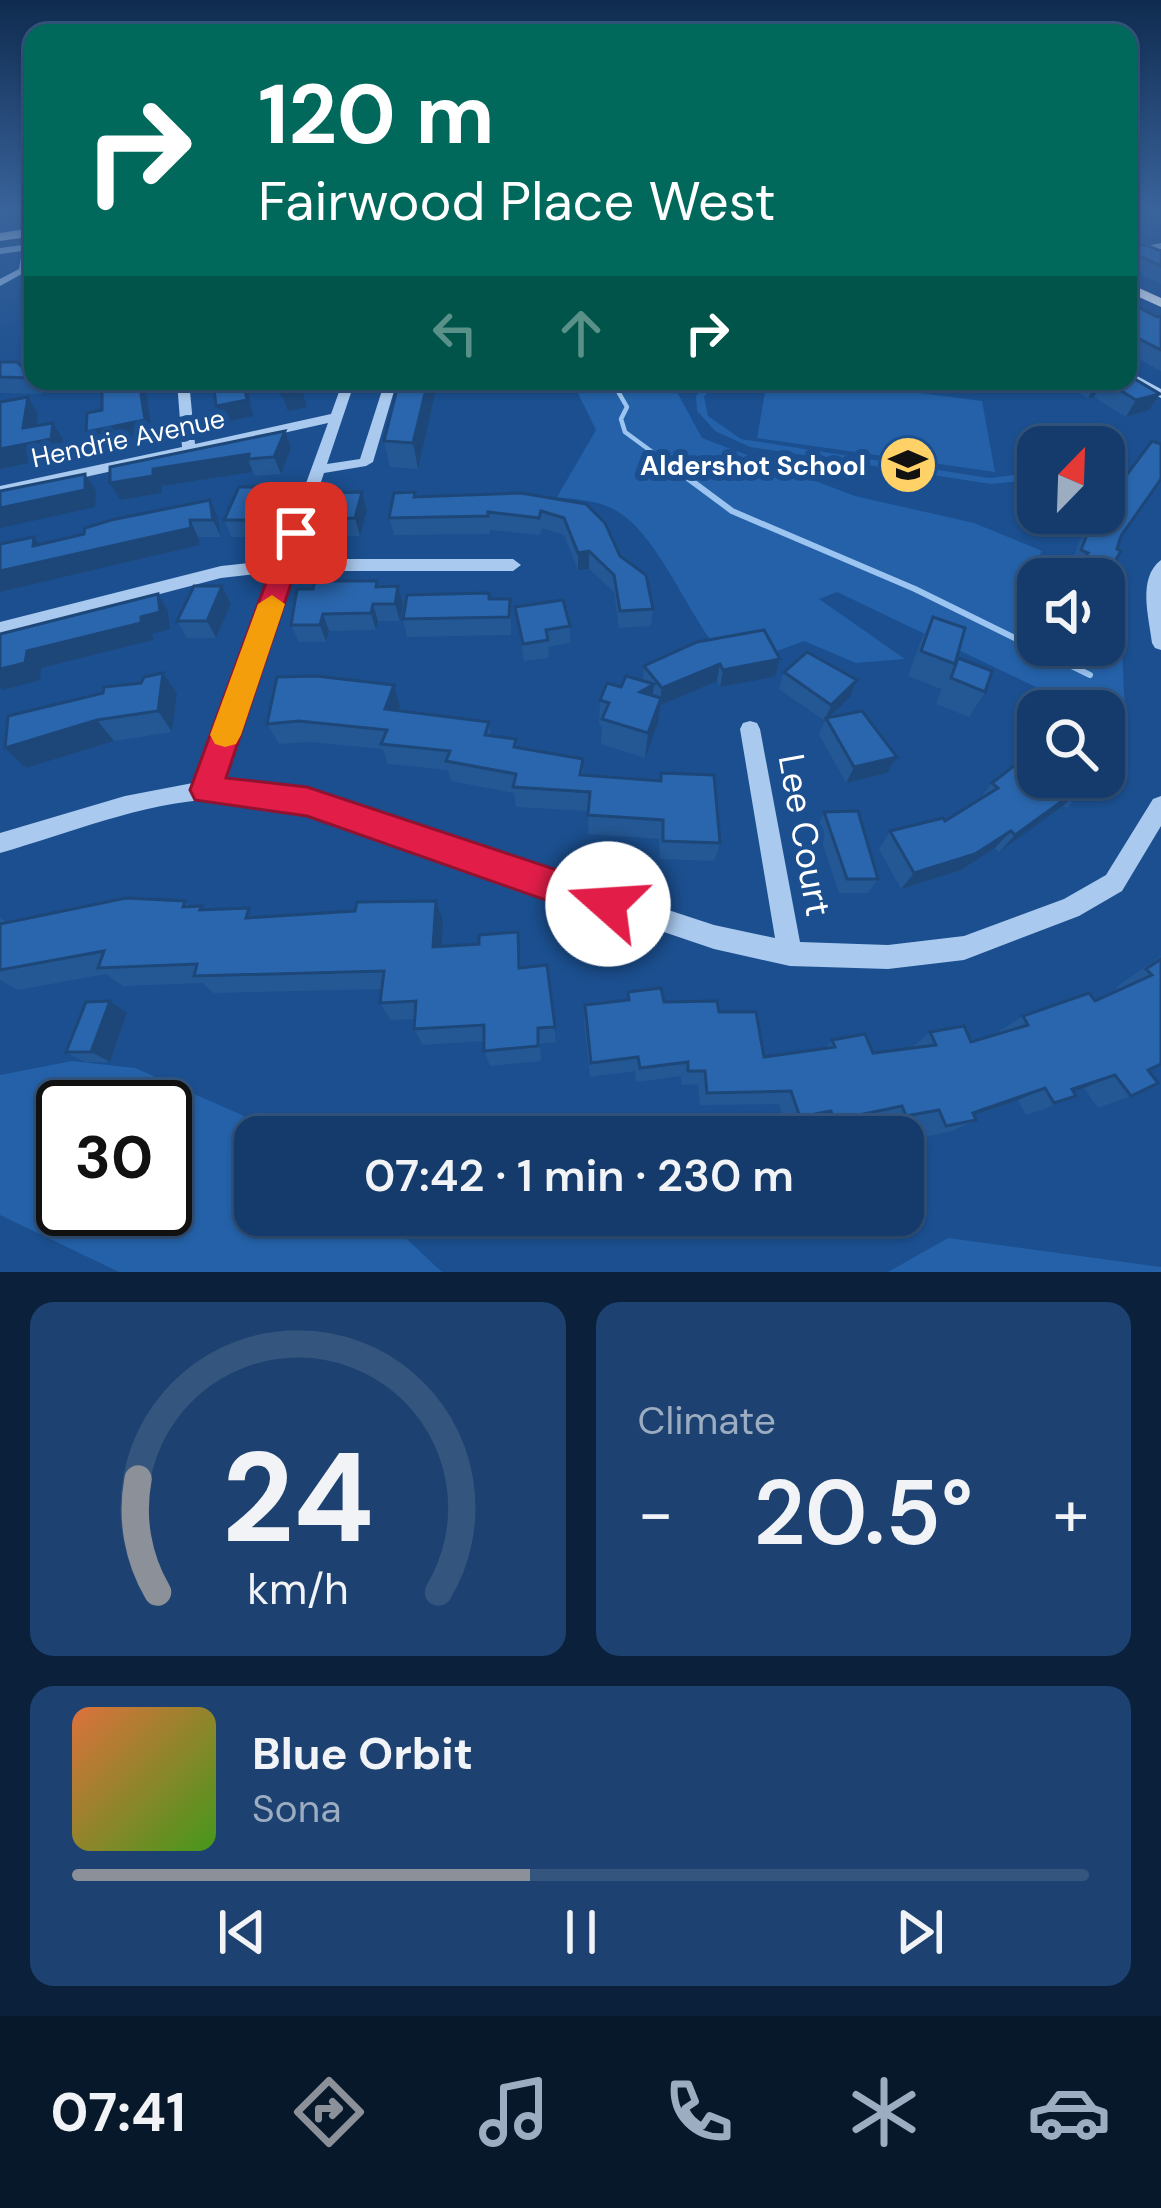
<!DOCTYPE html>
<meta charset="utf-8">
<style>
:root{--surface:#143b6b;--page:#1d4271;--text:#f1f3f6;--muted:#9dadc1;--line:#33557e;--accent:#8c9099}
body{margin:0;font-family:"DM Sans",sans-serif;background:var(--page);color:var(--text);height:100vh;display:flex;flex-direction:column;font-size:45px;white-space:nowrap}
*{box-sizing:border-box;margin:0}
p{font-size:39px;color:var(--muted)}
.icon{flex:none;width:66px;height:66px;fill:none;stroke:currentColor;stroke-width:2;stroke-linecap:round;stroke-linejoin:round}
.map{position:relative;height:1272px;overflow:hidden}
.side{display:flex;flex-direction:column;gap:30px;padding:30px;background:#0b203b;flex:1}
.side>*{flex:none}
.guide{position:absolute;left:24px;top:24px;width:1113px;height:366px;border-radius:24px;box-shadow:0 3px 9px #0004,0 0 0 3px var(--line);background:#00695c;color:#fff;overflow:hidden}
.needle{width:78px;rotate:23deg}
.fabs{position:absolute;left:1017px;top:426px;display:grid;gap:24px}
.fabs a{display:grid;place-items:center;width:108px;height:108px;border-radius:24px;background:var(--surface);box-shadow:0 3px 9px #0004,0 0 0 3px var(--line);font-size:60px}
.speed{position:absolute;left:36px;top:1080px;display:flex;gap:24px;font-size:60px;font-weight:700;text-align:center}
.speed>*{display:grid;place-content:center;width:156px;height:156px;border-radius:50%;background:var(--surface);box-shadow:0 3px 9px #0004,0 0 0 3px var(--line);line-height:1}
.speed .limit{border:6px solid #111;border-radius:18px;background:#fff;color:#111}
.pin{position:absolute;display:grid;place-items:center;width:102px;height:102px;color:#fff;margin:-51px;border-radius:24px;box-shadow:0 6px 18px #0006}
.me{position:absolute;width:132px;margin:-66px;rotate:289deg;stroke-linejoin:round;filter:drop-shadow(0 0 9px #0008)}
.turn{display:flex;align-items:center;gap:42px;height:252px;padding:0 36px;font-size:54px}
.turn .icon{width:156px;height:156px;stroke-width:2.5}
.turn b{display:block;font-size:84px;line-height:102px}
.lanes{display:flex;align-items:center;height:114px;padding:0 36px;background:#0003;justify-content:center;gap:60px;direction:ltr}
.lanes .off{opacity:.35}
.big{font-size:90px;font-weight:600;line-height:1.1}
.side .tile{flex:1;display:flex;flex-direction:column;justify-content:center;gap:18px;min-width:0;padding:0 42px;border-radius:24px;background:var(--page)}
.side .dial{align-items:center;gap:0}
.dial svg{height:312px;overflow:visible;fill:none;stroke:var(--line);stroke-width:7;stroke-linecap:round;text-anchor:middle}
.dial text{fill:var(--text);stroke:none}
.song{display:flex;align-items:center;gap:36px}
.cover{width:144px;height:144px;border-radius:18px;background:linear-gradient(135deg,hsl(20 70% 55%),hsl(100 70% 35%))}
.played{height:12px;border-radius:6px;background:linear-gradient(90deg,var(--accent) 45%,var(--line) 45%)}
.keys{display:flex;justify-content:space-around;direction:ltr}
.heat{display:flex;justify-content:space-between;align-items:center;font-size:66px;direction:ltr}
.side .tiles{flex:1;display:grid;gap:30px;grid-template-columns:1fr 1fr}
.tile:last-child{grid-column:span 2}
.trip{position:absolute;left:234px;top:1116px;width:690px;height:120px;border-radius:24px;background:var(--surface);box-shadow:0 3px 9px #0004,0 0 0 3px var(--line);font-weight:600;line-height:120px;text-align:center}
.tabs{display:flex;height:192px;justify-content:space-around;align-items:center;background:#08182b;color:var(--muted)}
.tabs .icon{width:84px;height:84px}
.tabs .current{color:var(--accent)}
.tabs b{font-size:54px;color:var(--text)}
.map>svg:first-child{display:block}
</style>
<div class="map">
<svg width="1161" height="1272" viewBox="0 0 1161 1272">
<rect width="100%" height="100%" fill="#1b4f8f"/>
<g fill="#2461a8" fill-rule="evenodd">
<path d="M572 381H671L702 438 855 496 974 523 1042 551 1022 587 1038 594V645H1104V623L1121 630 1126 730 1104 720V711H1086L837 592 819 599 905 659 856 663 804 641 734 667C689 628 659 523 604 505 589 500 572 499 557 497L596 430Z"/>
<path d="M706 381H716L704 397 708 416 741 439 989 478 1038 472V479L991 484 750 447 715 431 697 411 696 396Z"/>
<path d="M767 381H827L982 401 995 472 757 438Z"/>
<path d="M72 1061 135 1068 242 1115 272 1137H255V1215H381L442 1272H119L0 1215V1075ZM165 1107V1209H63V1107Z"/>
<path d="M948 1238 1161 1267V1272H888Z"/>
</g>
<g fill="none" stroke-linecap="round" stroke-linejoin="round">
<path stroke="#9cc4f0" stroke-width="4.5" d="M612 381 627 407 621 419 625 432 693 482"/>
<path stroke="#9cc4f0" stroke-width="6" d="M689 479 732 511 915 589 1090 675"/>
<g fill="#a9c9ee" fill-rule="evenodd">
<path d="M27 231H33L29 270 0 286V279L19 269 22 251 0 254V248L23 245Z"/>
<path d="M1161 243V249L1128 256V250Z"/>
<path d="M1128 371 1161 389V398L1128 380Z"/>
<path d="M177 381H189L195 444 331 414 343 381H355L327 464 360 459 385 381H397L373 462 366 466 324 473 295 559H513L521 565 513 571H291L220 781 307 791 714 925 775 938 740 729 743 723 750 721 757 723 760 729 800 942 888 945 964 936 1064 899 1106 875 1153 799 1161 796V826L1122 891 1079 916 964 960 888 969 790 966 714 949 307 811C277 805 246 798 215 799 141 803 70 833 0 853V833L125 796 198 782 274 572 221 578 0 636V622L221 566 278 560 328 423 0 496V486L182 447Z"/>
<path d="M1161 560V650L1155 648 1152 643C1149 617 1137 578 1161 560Z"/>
</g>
<g fill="#f0f6ff" fill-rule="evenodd">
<path d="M33 228V236L0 241V233Z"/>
<path d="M1128 283 1161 298V307L1128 292Z"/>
</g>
</g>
<g fill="#245895">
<path d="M1128 237 1132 246 1161 251V284L1128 268Z"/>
<path d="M1128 302 1157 317 1161 316V371L1128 353Z"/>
<path d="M0 362 33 378V381H35L43 394 0 393Z"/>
<path d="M399 381H438L418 469 390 467 384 441Z"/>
<path d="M1061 381H1128L1160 394 1149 410 1126 417 1094 397 1088 398Z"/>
<path d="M285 431 291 448 281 474 255 476 253 472 162 486V493L120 500 110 483Z"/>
<path d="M362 492 367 510 360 536 339 537 329 508Z"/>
<path d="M415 492 416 497 586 504 653 609 651 626 619 628 614 592 589 569 578 570 564 535 542 528 540 535 490 530V534L394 535 389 518Z"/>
<path d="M271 505 257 537H231L224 520Z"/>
<path d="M218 518 221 537H198L200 545 0 592V544H39L84 534 85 528Z"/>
<path d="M1092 522 1121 536 1112 566 1111 580 1120 584 1104 607V579H1070L1076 570 1070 568 1080 540Z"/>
<path d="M222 586 231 604 216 638H187L177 621Z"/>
<path d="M398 586 403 604 400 621H378L376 630 329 631 326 642H299L291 625 379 587Z"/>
<path d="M490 599 511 616V635L407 637 403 619Z"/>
<path d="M515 607 570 626V643L548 647 549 658 524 661Z"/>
<path d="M933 617 956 662 985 692 969 717 936 704 943 686 941 689 908 676 920 643Z"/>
<path d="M780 659 775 677 720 687 717 681 661 705 658 723 645 758 601 744 602 726 599 725 600 700 621 687 643 681 644 666Z"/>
<path d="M784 672 850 697 829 717 897 757 887 773 846 783 819 734 825 721 779 689Z"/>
<path d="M394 685 400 706 398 711 489 722 491 736 516 739 517 748 583 759V776L660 781 661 773 720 843 714 861 660 859 659 839 588 834 589 811 516 807 514 793 451 781 448 770 388 764 383 749 309 742 279 744 267 724Z"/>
<path d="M177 694 172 732 114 741 26 768 5 748Z"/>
<path d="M1038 763 1095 777 1067 808 1063 806 999 852 995 848 961 870 901 889 879 849 890 831 945 821 978 801 992 783Z"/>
<path d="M824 812 878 879 868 893H839L817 827Z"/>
<path d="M185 901 190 907 256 917 443 921 442 947 479 944 518 932 521 967 547 965 556 1042 540 1044 541 1061 490 1066 484 1051V1041L423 1045 414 1029 415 1019 391 1020 380 1003 382 989 214 993 202 983 123 986 106 974 18 990 0 980V918L6 922Z"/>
<path d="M1161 956V1064L1148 1070 1131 1096 1098 1108 1084 1088 1073 1092 1047 1108 1026 1115 1018 1100 974 1116 976 1120 952 1131 924 1137 918 1122 887 1128 883 1118 857 1124 841 1136 820 1137 816 1123 787 1129 779 1104 700 1105 698 1084 682 1085 681 1076 636 1082 635 1071 590 1077 584 1022 585 1005 627 1000 628 992 664 1002 719 1012 764 1057 825 1048 832 1040 873 1053 911 1048 930 1032 971 1042 999 1034 998 1032 1023 1016 1095 1001 1119 990 1116 987Z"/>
<path d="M127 1013 110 1062H85L66 1052Z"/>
</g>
<g fill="#1d4779">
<path d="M1143 221 1136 234 1128 235V224Z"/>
<path d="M139 381 146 392 153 437 96 449 86 432Z"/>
<path d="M243 381H246L253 416 223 422 216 406Z"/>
<path d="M299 381H317L312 387 301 389Z"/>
<path d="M428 381H438L418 469 413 443Z"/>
<path d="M1103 381 1094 397 1088 398 1097 382Z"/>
<path d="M302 390 307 407 288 411 282 395Z"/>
<path d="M1160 394 1149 410 1126 417 1136 400Z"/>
<path d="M28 397 38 414 34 442 53 423 63 440 62 456 0 469V449L23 428Z"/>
<path d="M285 431 291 448 281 474 274 457Z"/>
<path d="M249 454 248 459 253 472 162 486V493L120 500 110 483 153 469Z"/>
<path d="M85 474 96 491 95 507 0 528V508Z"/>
<path d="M264 487 271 505 257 537 250 520Z"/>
<path d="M362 492 367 510 360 536 355 518Z"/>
<path d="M210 500 218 518 221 537 213 520Z"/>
<path d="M190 520 198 537 200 545 0 592V571L33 546 34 537 46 554Z"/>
<path d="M589 551V569L578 570V553Z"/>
<path d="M222 586 231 604 216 638 207 621Z"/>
<path d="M398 586 403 604 400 621 395 604Z"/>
<path d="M158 594 168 611 170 629 152 634 153 640 41 668 40 680 3 690 0 687V669L27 651 141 617Z"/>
<path d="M373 604 378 621 376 630 371 613Z"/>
<path d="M323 614 329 631 326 642 320 625Z"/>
<path d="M780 659 775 677 720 687 723 670Z"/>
<path d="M720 664 717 681 661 705 658 723 645 758 648 733 660 700 662 688Z"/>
<path d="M163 673 177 694 172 732 158 711Z"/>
<path d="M857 680 850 697 824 722 831 705Z"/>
<path d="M654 684 651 709 640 692Z"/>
<path d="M394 685 400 706 391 730 385 709Z"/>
<path d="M97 720 114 741 26 768 5 748Z"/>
<path d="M897 757 887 773 846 783 854 767Z"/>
<path d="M1080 788 1063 806 999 852 1015 835Z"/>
<path d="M1011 831 995 848 961 870 901 889 914 873Z"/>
<path d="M436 901 443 921 441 966 433 947Z"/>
<path d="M110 1001 127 1013 110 1062 91 1052Z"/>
<path d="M1115 1075 1084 1088 1052 1099 1072 1089Z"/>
<path d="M1045 1088 1018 1100 949 1124 973 1113Z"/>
</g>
<g fill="#2a66ad" stroke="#1d4779" stroke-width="3">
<path d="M1128 215 1143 221 1128 224Z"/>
<path d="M1128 237 1130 238 1132 246 1146 245 1161 251V266L1128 251Z"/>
<path d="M1128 302 1157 317 1161 316V350L1128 333Z"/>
<path d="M0 362H17L33 378 0 377Z"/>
<path d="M1128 375 1160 394 1136 400 1105 381H1128Z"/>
<path d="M111 381H139L145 420 86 432 87 413 102 410V383Z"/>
<path d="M213 381H243L247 400 216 406Z"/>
<path d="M278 381H299L302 390 282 395Z"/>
<path d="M399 381H428L413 443 384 441Z"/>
<path d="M28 397 23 428 53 423 51 439 0 449V402Z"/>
<path d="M285 431 274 457 248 459 249 454 153 469V476L110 483V467Z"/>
<path d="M1152 441 1161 444V479L1121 536 1117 549 1121 551 1112 566 1119 569 1111 580 1120 584 1111 598 1104 594V579H1080L1086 571 1078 567 1088 553 1081 550 1092 522 1098 513H1104V505Z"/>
<path d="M85 474V490L0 508V491Z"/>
<path d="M239 487H264L250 520H224Z"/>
<path d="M362 492 355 518 333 519 336 508H329L333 493Z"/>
<path d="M415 492 414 497 521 493 586 504 605 523 620 556 646 575 653 609 620 611 614 575 589 551 578 553 564 518 541 511 539 518 488 512V516L389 518 394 493Z"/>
<path d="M210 500 213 520H190L191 528 0 571V544L34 537 33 546 84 534 85 528 111 520Z"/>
<path d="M315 581H377L376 587 398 586 395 604H373L371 613 323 614 320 625H291L297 589H313Z"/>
<path d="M194 586H222L207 621H177Z"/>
<path d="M489 593V599H510L509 617 403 619 407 595Z"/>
<path d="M158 594 160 612 141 617V623L27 651 25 663 0 669V634Z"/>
<path d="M563 600 570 626 546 630 548 640 523 644 515 607Z"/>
<path d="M933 617 965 628 955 664 921 651Z"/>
<path d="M764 630 780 659 723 670 720 664 662 688 644 666 697 642Z"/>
<path d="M807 652 857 680 831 705 784 672Z"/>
<path d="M958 658 992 671 985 692 951 678Z"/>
<path d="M163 673 158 711 97 720 5 748 8 716 103 693 104 687 141 683 144 677Z"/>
<path d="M316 676 394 685 385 709 489 722 485 735 516 739 514 747 583 759 580 775 661 781V773L714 775 720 843 663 841V820L588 815 590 792 513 787 516 774 446 761 450 751 381 744 387 730 299 721 267 724 277 677Z"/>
<path d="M626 676 654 684 640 692 661 698 648 733 602 719 609 703 600 700 607 683 621 687Z"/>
<path d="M862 711 897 757 854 767 826 718Z"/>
<path d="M1028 755 1038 763V777H1095L1084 791 1080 788 1015 835 1011 831 975 854 914 873 890 831 943 818 945 821 998 788 992 783Z"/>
<path d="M858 811 878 879H847L824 812Z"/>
<path d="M126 898 185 901 183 907 202 906 200 910 249 908 246 918 355 911 357 902 436 901 433 947 479 944V935L518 932 519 968 547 965 555 1027 538 1028V1046L484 1051V1025L414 1029 416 1001 380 1003 384 971 194 976 197 964 98 968 104 951 0 970V924Z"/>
<path d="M1161 959V1064L1148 1070 1158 1083 1131 1096 1115 1075 1072 1089 1076 1096 1054 1103 1045 1088 973 1113 976 1120 946 1126 939 1110 906 1116 902 1106 854 1116 858 1125 836 1129 831 1111 800 1117 791 1091 707 1093 705 1071H688V1062L640 1068 638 1057 591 1063 585 1005 629 1000 628 992 661 988 664 1002 717 1001 719 1012H756L764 1057 835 1047 832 1040 865 1034 873 1053 936 1045 930 1032 964 1026 971 1042 1028 1025 1023 1016 1089 993 1095 1001 1152 975 1146 969Z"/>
<path d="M110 1001 91 1052H66L86 1002Z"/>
</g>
<linearGradient id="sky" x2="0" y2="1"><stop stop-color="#0f2b4f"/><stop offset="0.54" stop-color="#39639b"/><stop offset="1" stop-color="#39639b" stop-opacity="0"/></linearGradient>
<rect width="1161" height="387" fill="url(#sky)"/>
<path fill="#e11d48" stroke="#92132f" stroke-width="3" d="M296 526 308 533 226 778 307 787 608 887 621 892 626 904 621 917 608 922 307 816 195 800 190 790 284 533Z"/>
<path fill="#f59e0b" d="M272 595 285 604 241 735 236 744 225 747 215 744 210 735 258 604Z"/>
<defs>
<symbol id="school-disc" viewBox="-11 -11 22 22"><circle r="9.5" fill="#ffd166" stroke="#1b4f8f"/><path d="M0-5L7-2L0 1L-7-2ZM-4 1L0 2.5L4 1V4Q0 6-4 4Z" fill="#111"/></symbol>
</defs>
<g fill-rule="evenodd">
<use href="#school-disc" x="875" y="432" width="66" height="66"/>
</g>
<g text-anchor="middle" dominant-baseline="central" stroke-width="12" stroke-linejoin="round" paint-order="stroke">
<g font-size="27" fill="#fff" stroke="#1b4f8f">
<text transform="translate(128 438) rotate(-12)">Hendrie Avenue</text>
</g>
<g font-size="27" font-weight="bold" fill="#fff" stroke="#1b4f8f" text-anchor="end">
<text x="866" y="465">Aldershot School</text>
</g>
<g font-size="36" fill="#fff" stroke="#1b4f8f">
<text transform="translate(805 835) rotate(80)">Lee Court</text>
</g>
</g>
</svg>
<div class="fabs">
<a><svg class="needle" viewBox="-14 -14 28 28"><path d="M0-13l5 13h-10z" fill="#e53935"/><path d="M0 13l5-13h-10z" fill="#9dadc1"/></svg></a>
<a><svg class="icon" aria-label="sound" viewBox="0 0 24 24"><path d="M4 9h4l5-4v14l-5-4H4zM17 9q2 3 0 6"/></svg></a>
<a><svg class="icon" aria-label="search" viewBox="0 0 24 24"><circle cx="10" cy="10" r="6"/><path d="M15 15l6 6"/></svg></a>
</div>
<div class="speed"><div class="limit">30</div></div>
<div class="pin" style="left:296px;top:533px;background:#d93025"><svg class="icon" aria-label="arrive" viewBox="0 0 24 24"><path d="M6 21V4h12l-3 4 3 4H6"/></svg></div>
<svg class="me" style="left:608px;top:904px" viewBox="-20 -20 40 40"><circle r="19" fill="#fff"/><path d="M0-13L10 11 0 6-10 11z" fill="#e11d48"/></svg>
<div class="trip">07:42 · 1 min · 230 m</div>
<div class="guide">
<div class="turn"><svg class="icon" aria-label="right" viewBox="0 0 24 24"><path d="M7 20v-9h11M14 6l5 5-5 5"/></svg><div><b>120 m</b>Fairwood Place West</div></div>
<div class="lanes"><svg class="icon off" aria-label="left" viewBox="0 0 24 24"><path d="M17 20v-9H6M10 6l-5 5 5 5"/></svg><svg class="icon off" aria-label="ahead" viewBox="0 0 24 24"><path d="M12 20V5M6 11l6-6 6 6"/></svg><svg class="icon" aria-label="right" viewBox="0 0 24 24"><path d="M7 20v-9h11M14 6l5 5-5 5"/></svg></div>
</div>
</div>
<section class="side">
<div class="tiles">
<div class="tile dial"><svg viewBox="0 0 100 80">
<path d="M14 69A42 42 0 1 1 86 69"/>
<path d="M14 69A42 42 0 0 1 9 40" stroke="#8c9099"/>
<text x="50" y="56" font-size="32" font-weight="700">24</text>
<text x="50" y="72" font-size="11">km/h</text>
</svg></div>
<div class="tile"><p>Climate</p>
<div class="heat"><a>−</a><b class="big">20.5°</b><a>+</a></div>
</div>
<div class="tile">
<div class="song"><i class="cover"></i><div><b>Blue Orbit</b><p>Sona</p></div></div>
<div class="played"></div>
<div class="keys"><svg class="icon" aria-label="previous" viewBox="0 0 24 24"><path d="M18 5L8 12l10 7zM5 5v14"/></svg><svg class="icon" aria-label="pause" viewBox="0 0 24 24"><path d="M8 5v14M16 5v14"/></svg><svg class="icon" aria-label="next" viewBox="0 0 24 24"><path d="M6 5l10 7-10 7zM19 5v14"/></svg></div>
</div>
</div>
</section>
<nav class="tabs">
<b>07:41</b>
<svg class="icon current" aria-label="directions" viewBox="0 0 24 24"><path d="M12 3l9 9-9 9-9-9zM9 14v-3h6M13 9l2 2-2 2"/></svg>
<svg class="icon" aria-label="music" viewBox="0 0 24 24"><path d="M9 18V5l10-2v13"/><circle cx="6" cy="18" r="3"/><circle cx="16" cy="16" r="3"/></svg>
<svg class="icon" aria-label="phone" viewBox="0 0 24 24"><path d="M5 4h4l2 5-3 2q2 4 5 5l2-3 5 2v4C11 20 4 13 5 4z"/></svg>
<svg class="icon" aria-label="climate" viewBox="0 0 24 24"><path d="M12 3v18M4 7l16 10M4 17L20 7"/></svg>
<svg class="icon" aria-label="car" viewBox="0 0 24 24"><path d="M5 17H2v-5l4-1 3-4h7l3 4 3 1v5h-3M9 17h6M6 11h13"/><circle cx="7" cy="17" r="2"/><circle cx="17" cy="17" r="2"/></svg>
</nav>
